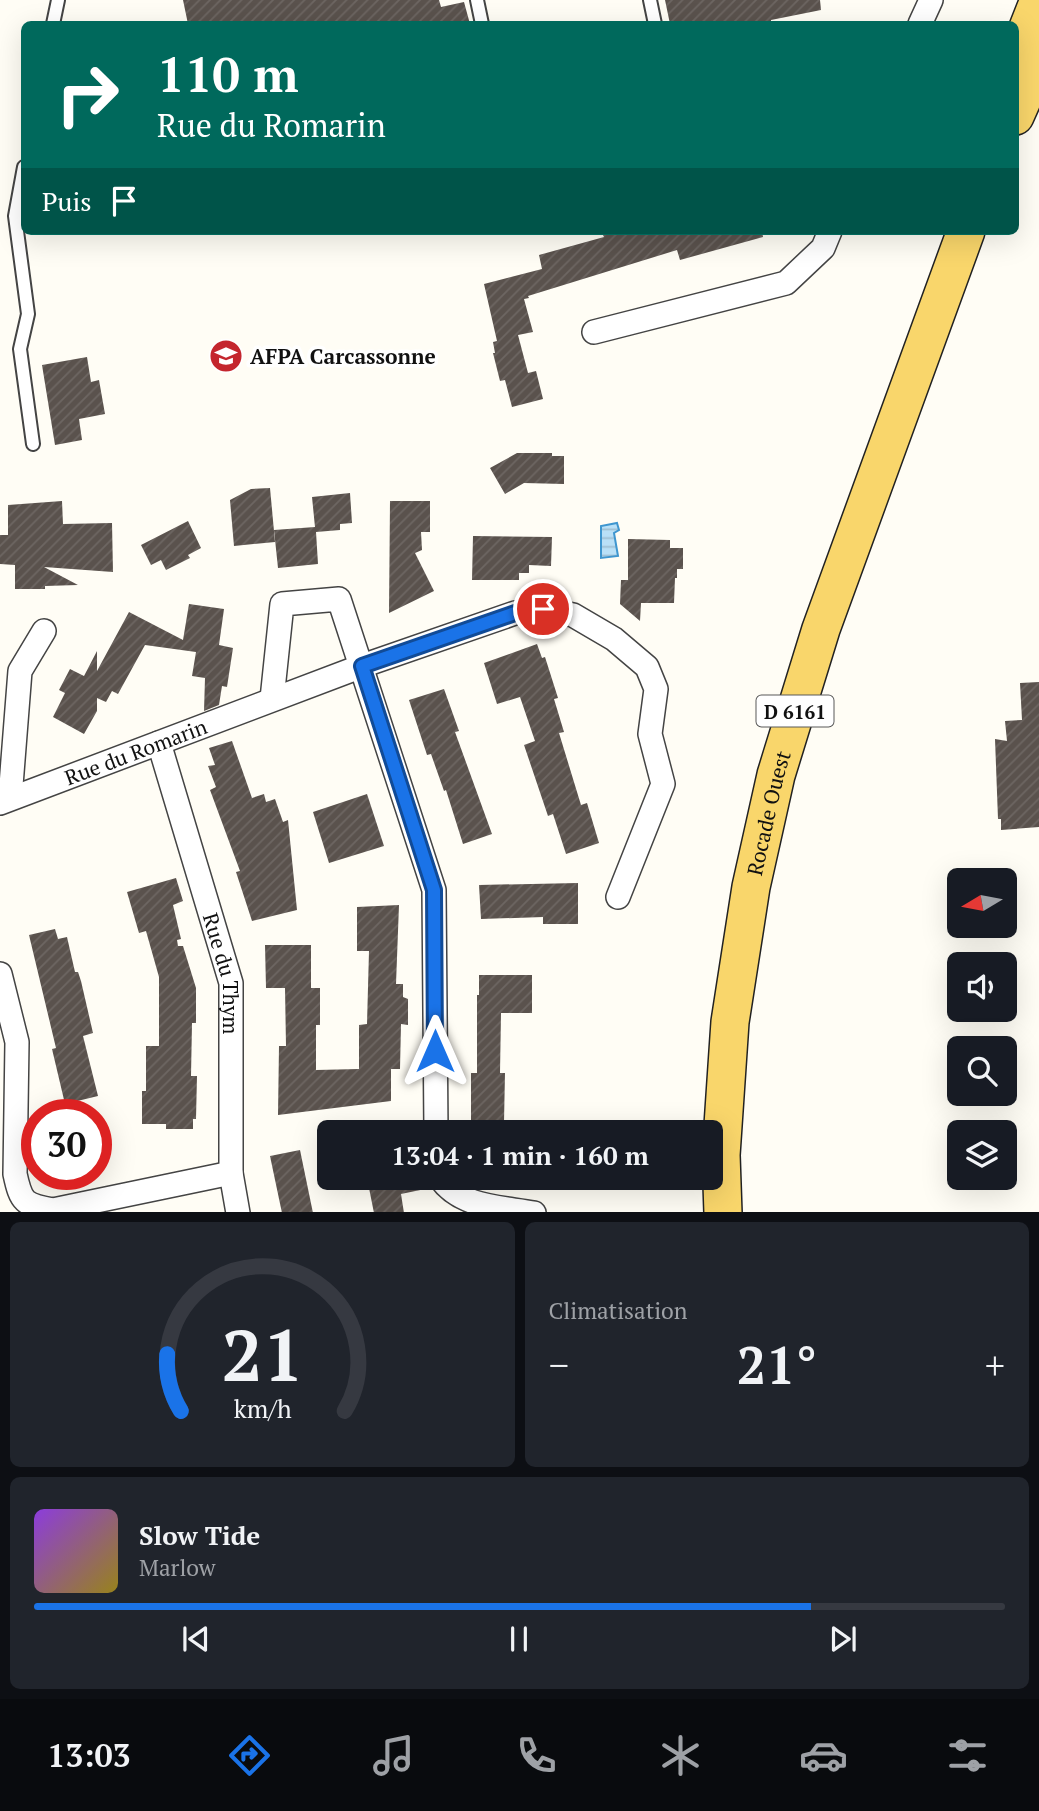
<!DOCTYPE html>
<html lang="fr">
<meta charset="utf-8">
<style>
:root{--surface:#171b24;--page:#20242c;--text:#f1f3f6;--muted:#9ea1a6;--line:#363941;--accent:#1a73e8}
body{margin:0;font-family:"PT Serif",serif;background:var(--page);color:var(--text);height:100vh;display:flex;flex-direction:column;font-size:26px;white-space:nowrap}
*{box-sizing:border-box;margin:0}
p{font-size:23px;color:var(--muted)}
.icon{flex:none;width:38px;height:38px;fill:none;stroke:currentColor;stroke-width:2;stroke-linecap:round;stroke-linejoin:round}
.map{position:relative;height:1212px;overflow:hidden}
.details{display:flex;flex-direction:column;gap:10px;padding:10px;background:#0d0f14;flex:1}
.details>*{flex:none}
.guide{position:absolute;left:21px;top:21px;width:998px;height:214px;border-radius:10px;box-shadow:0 7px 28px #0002;background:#00695c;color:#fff;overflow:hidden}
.needle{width:46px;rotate:260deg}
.fabs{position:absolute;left:947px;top:868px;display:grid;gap:14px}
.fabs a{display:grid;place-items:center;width:70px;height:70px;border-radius:10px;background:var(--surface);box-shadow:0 7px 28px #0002;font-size:35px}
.speed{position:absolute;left:21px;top:1099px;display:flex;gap:14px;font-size:35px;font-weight:700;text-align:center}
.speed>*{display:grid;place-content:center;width:91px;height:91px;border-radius:50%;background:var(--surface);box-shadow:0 7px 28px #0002;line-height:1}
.speed .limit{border:10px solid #d22;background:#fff;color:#111}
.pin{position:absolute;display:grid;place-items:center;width:60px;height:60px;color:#fff;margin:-30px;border:4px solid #fff;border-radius:50%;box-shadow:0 2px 7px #0007}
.me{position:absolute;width:77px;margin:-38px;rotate:0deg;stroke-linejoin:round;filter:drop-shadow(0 0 5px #0008)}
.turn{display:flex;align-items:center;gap:24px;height:147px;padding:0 21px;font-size:32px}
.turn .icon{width:91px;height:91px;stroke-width:2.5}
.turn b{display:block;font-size:49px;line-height:60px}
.then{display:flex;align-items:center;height:66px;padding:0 21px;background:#0003;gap:14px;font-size:26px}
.big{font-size:52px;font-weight:600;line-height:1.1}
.details .card{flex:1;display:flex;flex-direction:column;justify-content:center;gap:10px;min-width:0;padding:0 24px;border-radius:10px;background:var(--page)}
.details .dial{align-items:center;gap:0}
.dial svg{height:182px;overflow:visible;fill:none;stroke:var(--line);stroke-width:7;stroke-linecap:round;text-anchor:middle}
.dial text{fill:var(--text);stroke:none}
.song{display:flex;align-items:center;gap:21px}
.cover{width:84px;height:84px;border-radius:10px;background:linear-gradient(135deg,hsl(270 70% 55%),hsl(50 70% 35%))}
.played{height:7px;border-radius:4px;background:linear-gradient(90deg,var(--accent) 80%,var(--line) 80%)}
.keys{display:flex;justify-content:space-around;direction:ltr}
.heat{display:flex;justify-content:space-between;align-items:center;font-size:38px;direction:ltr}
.details .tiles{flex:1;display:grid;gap:10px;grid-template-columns:1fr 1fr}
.card:last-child{grid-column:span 2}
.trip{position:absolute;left:317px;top:1120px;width:406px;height:70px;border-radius:10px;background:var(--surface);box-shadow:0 7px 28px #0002;font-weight:600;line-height:70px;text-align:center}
.tabs{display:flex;height:112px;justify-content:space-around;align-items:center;background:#090b0e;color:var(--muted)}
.tabs .icon{width:49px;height:49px}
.tabs .on{color:var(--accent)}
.tabs b{font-size:32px;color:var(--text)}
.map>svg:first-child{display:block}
</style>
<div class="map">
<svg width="1039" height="1213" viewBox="0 0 1039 1213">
<defs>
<pattern id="water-rules" width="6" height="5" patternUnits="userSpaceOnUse" patternTransform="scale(1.75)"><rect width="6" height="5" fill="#b9e0f7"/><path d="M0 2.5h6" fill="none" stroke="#9ebfd3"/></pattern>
<pattern id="building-hatch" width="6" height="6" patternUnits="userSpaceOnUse" patternTransform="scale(1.75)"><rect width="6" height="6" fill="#5a524d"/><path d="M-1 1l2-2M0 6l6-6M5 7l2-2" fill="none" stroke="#6d6662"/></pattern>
</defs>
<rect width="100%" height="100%" fill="#fffdf5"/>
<path fill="url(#water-rules)" stroke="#3f96cf" stroke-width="2" d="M617 523 619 530 614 533 618 556 601 558V526Z"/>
<g fill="url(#building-hatch)">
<path d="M183 0H439L441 7 464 2 470 24H188Z"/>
<path d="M665 0H820L821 10 771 20V24H670Z"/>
<path d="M616 231H762L763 237 680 260 677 250 528 296 529 298 524 299 533 332 518 335 528 373 536 371 543 399 512 407 505 380 500 381 493 353H495L493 342 497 341 484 284 542 269 539 255 604 237 603 235Z"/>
<path d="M87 357 91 382 99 380 105 414 79 419 82 440 55 445 42 365Z"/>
<path d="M517 453H552V456H564V484L524 483 505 494 490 468Z"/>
<path d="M270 488 275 542 234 546 230 500 251 489Z"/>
<path d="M350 493 352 523 340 524V530L316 532 318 564 278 568 274 530 315 527 312 497Z"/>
<path d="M62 501 63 524 112 523 113 572 44 567 78 585 45 586V589H15V565L0 564V535H8V505Z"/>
<path d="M390 501H430V532H421L422 550 415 553 434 591 389 613Z"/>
<path d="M188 521 201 548 188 555 190 558 166 570 161 560 151 565 141 545Z"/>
<path d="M473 536 552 537 551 566 529 565V573H519V580H472Z"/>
<path d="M628 539 670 540V548H683V569H677V578H675L674 603H641L640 621 620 604 621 580H628Z"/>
<path d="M189 604 224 609 219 645 233 648 227 687 222 686 219 705 204 711 205 678 192 676 196 652 145 645 118 694 112 691 106 702 97 698V711L84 734 53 717 65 693 59 690 70 669 84 676 97 651V671L129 612 183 640Z"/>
<path d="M537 644 542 658 545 657 558 698 554 699 564 732 559 733 581 805 587 803 599 843 566 854 553 814 548 816 524 745 535 741 520 697 497 704 484 663Z"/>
<path d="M1039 682V827L1001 830V819H998L995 739 1007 741 1005 721 1022 720 1020 683Z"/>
<path d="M444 689 459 731 455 732 492 834 463 844 446 790 444 791 431 754 427 755 409 700Z"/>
<path d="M232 741 252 798 264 794 266 802 275 799 283 822 288 820 297 910 252 921 236 872 240 871 210 790 216 787 208 766 215 765 209 748Z"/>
<path d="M367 794 384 846 329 863 313 812Z"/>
<path d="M176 878 183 901 173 905 181 939 177 940 178 946H183L196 988V1023H192L191 1076H197L196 1119H193V1129H166V1124H142V1091H146V1046H159V977L146 931 139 933 127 892Z"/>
<path d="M578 883V924H543V917L481 919 479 885Z"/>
<path d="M399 905 396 984H403V997L408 999V1025L401 1024 400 1069H391V1101L278 1115 279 1046H286L285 988H266L265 945H311V988H320V1025H316V1070L359 1069V1025L367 1024 369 951H357V907Z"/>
<path d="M55 929 58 939 67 937 75 972H78L81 981 93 1033 83 1036 98 1096 65 1104 52 1049 56 1048 29 935Z"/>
<path d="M479 975H532V1013H501L500 1073H505L504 1122 471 1121V1073H477V995H479Z"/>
<path d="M300 1150 313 1213H282L270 1156Z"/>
<path d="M367 1178H426L430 1188 401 1194 404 1213H374Z"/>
</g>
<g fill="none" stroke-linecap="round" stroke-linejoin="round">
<defs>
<g id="service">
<path d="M477 0 482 24"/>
<path d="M650 0 655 24"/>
<path d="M53 24 58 0"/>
<path d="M24 167 15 216 28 314 20 349 33 444"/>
</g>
<g id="minor">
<path d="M920 24 931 0"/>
<path d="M594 332 786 283 823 248 830 231"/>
<path d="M272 699 282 604 339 599 434 890 436 1132"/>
<path id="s1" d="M159 743 231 983V1173L238 1213"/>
<path d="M10 798 20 671 44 631"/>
<path id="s2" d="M0 803 362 666 515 613 543 609 573 615 614 639 647 667 656 689 650 734 663 784 618 897"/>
<path d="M0 974 17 1042 15 1174C21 1202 24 1205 53 1210L231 1173"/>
<path d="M440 1178C461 1208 501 1207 534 1213"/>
</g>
<g id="primary">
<path d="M1015 66 1020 48 1039 0"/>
<path d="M1015 116 1039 62"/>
<path id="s3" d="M723 1213 721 1155 730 1022 751 887 776 775 821 629 966 231"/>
</g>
</defs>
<use href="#service" stroke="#444" stroke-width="16"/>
<use href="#minor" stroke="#444" stroke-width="26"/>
<use href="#primary" stroke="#222" stroke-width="40"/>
<use href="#service" stroke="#fff" stroke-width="12"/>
<use href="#minor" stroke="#fff" stroke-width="23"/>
<use href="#primary" stroke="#f9d66b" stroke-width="37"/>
</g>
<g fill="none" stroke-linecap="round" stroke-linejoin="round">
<defs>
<path id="route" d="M435 1051 434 890 362 666 515 613 543 609"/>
</defs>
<use href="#route" stroke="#114b97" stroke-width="18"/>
<use href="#route" stroke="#1a73e8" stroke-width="12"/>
</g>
<defs>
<symbol id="university-disc" viewBox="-11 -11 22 22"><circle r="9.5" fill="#c4262e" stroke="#fff"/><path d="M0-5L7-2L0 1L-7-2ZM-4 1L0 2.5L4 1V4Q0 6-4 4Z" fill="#fff"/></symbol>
</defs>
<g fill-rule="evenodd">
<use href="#university-disc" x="207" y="337" width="38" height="38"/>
</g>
<g text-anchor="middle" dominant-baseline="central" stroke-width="7" stroke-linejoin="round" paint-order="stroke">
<rect fill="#fff" stroke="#585858" stroke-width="2" x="756.5" y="695.5" width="77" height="31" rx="5"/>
<g font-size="19" font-weight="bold" fill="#111">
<text x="795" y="711">D 6161</text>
</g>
<g font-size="21" font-weight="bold" fill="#111" stroke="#fff" text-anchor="start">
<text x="250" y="356">AFPA Carcassonne</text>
</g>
<g font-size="21" fill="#111" stroke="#fff">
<text stroke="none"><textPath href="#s2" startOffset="145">Rue du Romarin</textPath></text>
<text stroke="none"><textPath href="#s3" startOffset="404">Rocade Ouest</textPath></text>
<text stroke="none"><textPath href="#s1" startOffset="240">Rue du Thym</textPath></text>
</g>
</g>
</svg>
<div class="fabs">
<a><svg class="needle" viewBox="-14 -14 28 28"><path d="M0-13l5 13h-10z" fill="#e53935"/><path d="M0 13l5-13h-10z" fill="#9ea1a6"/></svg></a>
<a><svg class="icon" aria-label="sound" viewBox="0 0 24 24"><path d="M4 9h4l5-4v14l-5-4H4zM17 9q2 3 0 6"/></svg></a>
<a><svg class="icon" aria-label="search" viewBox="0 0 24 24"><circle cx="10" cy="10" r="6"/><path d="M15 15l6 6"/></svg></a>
<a><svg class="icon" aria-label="layers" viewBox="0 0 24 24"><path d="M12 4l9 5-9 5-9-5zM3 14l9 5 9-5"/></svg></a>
</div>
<div class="speed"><div class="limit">30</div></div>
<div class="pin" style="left:543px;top:609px;background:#d93025"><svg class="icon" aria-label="arrive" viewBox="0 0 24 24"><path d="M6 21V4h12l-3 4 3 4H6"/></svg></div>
<svg class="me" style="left:435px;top:1051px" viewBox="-20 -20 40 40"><path d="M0-17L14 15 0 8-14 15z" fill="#1a73e8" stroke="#fff" stroke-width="4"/></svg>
<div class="trip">13:04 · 1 min · 160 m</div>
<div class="guide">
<div class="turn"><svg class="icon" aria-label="right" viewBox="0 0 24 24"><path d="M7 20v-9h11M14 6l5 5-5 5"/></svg><div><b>110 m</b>Rue du Romarin</div></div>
<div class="then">Puis<svg class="icon" aria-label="arrive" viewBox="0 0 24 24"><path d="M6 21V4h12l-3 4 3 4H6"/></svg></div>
</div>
</div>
<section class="details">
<div class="tiles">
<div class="card dial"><svg viewBox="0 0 100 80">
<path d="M14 69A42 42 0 1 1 86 69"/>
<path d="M14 69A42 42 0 0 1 8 44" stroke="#1a73e8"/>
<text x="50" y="56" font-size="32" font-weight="700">21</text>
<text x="50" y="72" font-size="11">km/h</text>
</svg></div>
<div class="card"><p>Climatisation</p>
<div class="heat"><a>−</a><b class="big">21°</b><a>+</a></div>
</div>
<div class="card">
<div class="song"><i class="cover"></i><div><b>Slow Tide</b><p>Marlow</p></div></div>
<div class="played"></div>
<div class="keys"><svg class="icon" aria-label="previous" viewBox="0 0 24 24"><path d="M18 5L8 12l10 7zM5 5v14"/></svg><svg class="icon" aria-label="pause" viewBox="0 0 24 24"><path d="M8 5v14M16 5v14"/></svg><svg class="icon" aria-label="next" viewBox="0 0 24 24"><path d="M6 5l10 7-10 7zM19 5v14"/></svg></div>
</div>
</div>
</section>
<nav class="tabs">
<b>13:03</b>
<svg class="icon on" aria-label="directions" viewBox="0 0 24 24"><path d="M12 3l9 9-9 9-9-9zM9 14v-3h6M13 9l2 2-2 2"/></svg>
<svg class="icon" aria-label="music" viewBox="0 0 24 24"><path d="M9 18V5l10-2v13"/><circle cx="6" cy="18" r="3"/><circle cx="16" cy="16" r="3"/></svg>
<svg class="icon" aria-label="phone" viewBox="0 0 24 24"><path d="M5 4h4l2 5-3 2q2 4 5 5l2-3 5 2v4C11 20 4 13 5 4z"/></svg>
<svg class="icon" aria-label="climate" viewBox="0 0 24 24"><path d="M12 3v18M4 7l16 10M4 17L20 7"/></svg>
<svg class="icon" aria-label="car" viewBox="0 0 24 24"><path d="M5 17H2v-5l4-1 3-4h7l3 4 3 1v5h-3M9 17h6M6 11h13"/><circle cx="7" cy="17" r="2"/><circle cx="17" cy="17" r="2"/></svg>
<svg class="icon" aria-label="filters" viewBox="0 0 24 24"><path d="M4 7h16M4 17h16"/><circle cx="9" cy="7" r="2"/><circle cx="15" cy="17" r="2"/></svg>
</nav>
